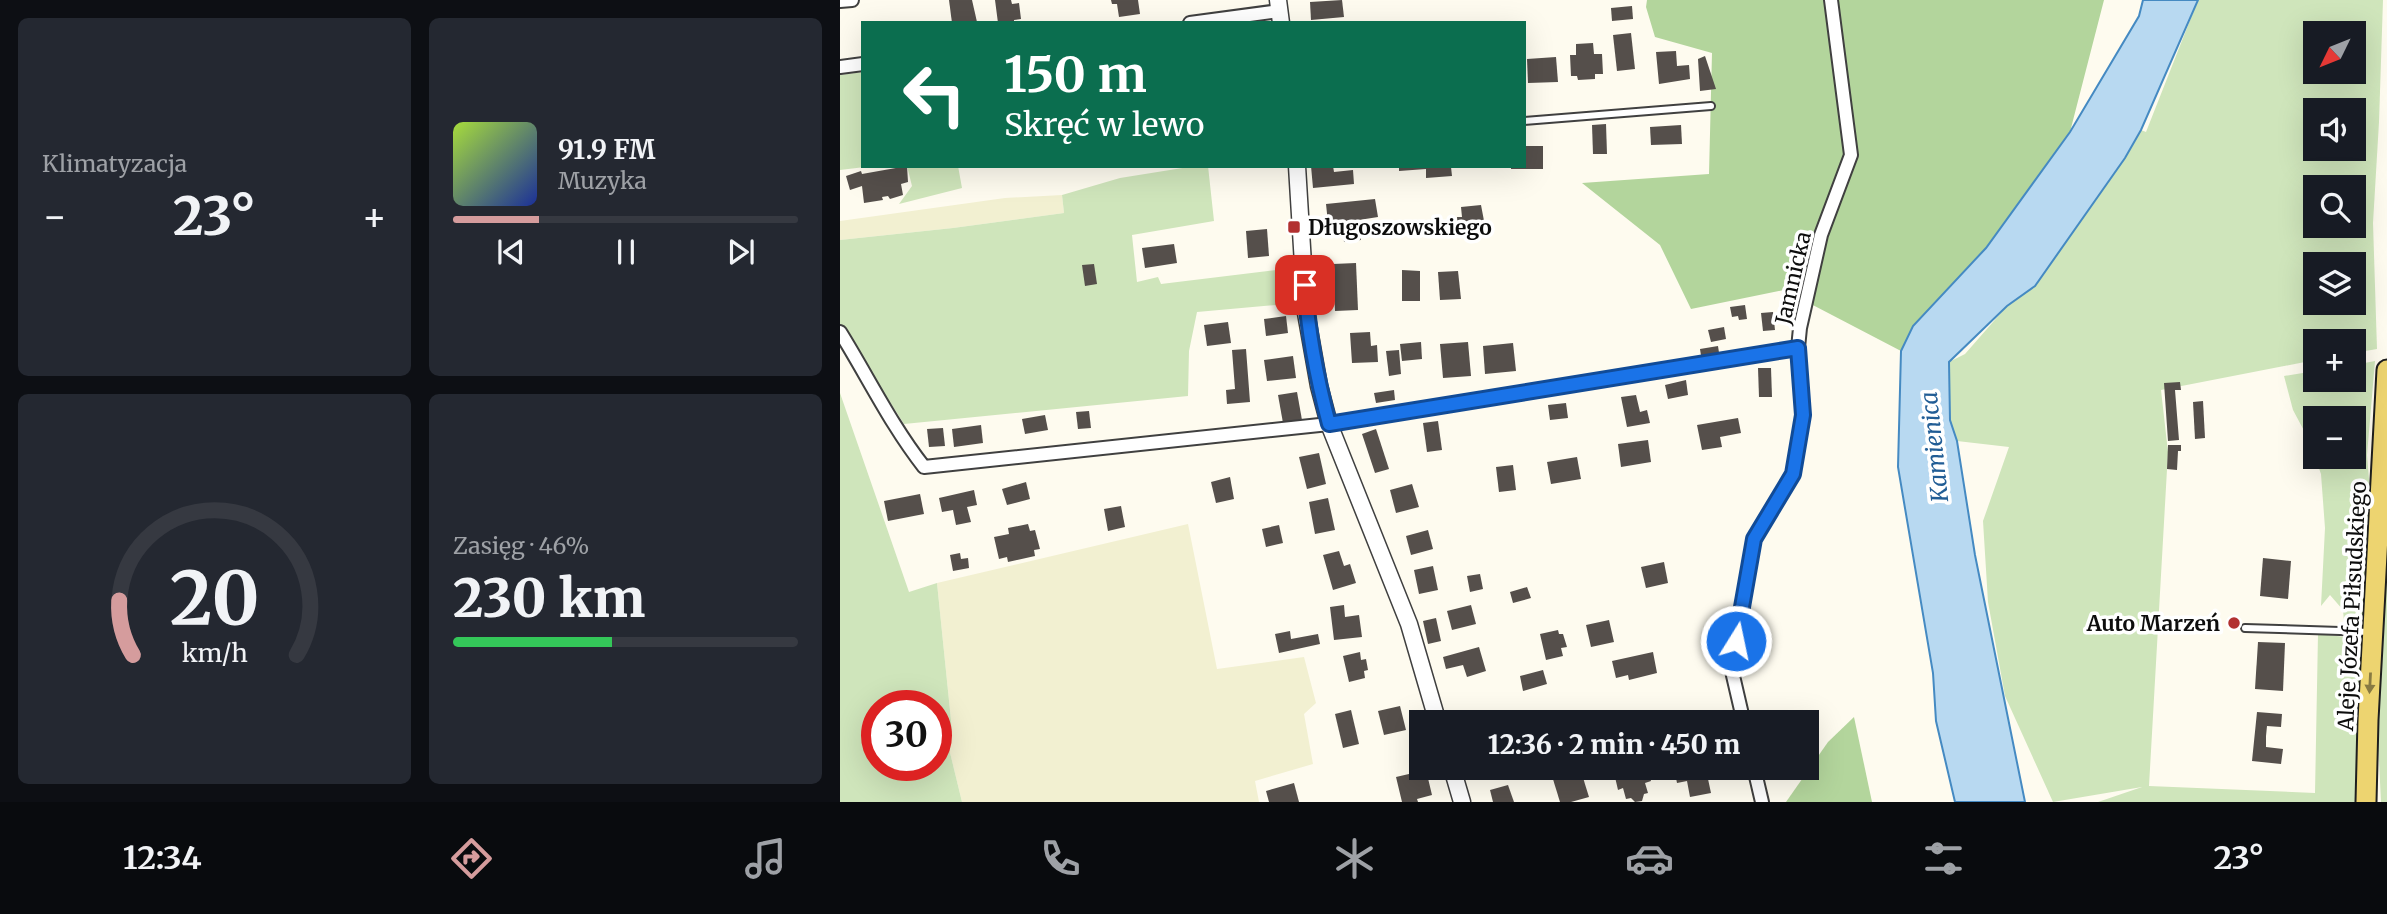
<!DOCTYPE html>
<html lang="pl">
<meta charset="utf-8">
<style>
:root{--surface:#171b24;--page:#242831;--text:#f1f3f6;--muted:#9ea1a6;--line:#363941;--accent:#d59c9d}
body{margin:0;font-family:Merriweather,serif;background:var(--page);color:var(--text);height:100vh;display:flex;flex-direction:column;font-size:26px;white-space:nowrap}
*{box-sizing:border-box;margin:0}
p{font-size:23px;color:var(--muted)}
.icon{flex:none;width:38px;height:38px;fill:none;stroke:currentColor;stroke-width:2;stroke-linecap:round;stroke-linejoin:round}
.map{position:relative;flex:1;overflow:hidden}
.drawer{display:flex;flex-direction:column;gap:18px;padding:18px;background:#0d0f14;width:840px}
.drawer>*{flex:none}
.top-card{position:absolute;left:21px;top:21px;width:665px;height:147px;border-radius:0px;box-shadow:0 7px 28px #0002;background:#0b6e4f;color:#fff;overflow:hidden}
.needle{width:46px;rotate:227deg}
.tools{position:absolute;left:1463px;top:21px;display:grid;gap:14px}
.tools a{display:grid;place-items:center;width:63px;height:63px;border-radius:0px;background:var(--surface);box-shadow:0 7px 28px #0002;font-size:35px}
.speed{position:absolute;left:21px;top:690px;display:flex;gap:14px;font-size:35px;font-weight:700;text-align:center}
.speed>*{display:grid;place-content:center;width:91px;height:91px;border-radius:50%;background:var(--surface);box-shadow:0 7px 28px #0002;line-height:1}
.speed .limit{border:10px solid #d22;background:#fff;color:#111}
.pin{position:absolute;display:grid;place-items:center;width:60px;height:60px;color:#fff;margin:-30px;border-radius:14px;box-shadow:0 4px 10px #0006}
.me{position:absolute;width:77px;margin:-38px;rotate:10deg;stroke-linejoin:round;filter:drop-shadow(0 0 5px #0008)}
.turn{display:flex;align-items:center;gap:24px;height:147px;padding:0 28px;font-size:32px}
.turn .icon{width:91px;height:91px;stroke-width:2.5}
.turn b{display:block;font-size:49px;line-height:60px}
.big{font-size:52px;font-weight:800;line-height:1.1}
.drawer .tile{flex:1;display:flex;flex-direction:column;justify-content:center;gap:10px;min-width:0;padding:0 24px;border-radius:10px;background:var(--page)}
.drawer .dial{align-items:center;gap:0}
.dial svg{height:182px;overflow:visible;fill:none;stroke:var(--line);stroke-width:7;stroke-linecap:round;text-anchor:middle}
.dial text{fill:var(--text);stroke:none}
.song{display:flex;align-items:center;gap:21px}
.cover{width:84px;height:84px;border-radius:10px;background:linear-gradient(135deg,hsl(80 70% 55%),hsl(230 70% 35%))}
.played{height:7px;border-radius:4px;background:linear-gradient(90deg,var(--accent) 25%,var(--line) 25%)}
.keys{display:flex;justify-content:space-around;direction:ltr}
.heat{display:flex;justify-content:space-between;align-items:center;font-size:38px;direction:ltr}
.charge{height:10px;border-radius:5px;background:linear-gradient(90deg,#34c759 46%,var(--line) 0)}
.drawer .tiles{flex:1;display:grid;gap:18px;grid-template-columns:repeat(2,1fr)}
.trip{position:absolute;left:569px;top:710px;width:410px;height:70px;border-radius:0px;background:var(--surface);box-shadow:0 7px 28px #0002;font-weight:800;line-height:70px;text-align:center}
.menu{display:flex;height:112px;justify-content:space-around;align-items:center;background:#090b0e;color:var(--muted)}
.menu .icon{width:49px;height:49px}
.menu .current{color:var(--accent)}
.menu b{font-size:32px;color:var(--text)}
main{display:flex;flex:1;min-height:0}
.map>svg:first-child{display:block}
</style>
<main>
<section class="drawer">
<div class="tiles">
<div class="tile"><p>Klimatyzacja</p>
<div class="heat"><a>−</a><b class="big">23°</b><a>+</a></div>
</div>
<div class="tile">
<div class="song"><i class="cover"></i><div><b>91.9 FM</b><p>Muzyka</p></div></div>
<div class="played"></div>
<div class="keys"><svg class="icon" aria-label="previous" viewBox="0 0 24 24"><path d="M18 5L8 12l10 7zM5 5v14"/></svg><svg class="icon" aria-label="pause" viewBox="0 0 24 24"><path d="M8 5v14M16 5v14"/></svg><svg class="icon" aria-label="next" viewBox="0 0 24 24"><path d="M6 5l10 7-10 7zM19 5v14"/></svg></div>
</div>
<div class="tile dial"><svg viewBox="0 0 100 80">
<path d="M14 69A42 42 0 1 1 86 69"/>
<path d="M14 69A42 42 0 0 1 8 45" stroke="#d59c9d"/>
<text x="50" y="56" font-size="32" font-weight="700">20</text>
<text x="50" y="72" font-size="11">km/h</text>
</svg></div>
<div class="tile"><p>Zasięg · 46%</p><b class="big">230 km</b><div class="charge"></div></div>
</div>
</section>
<div class="map">
<svg width="1547" height="802" viewBox="0 0 1547 802">
<rect width="100%" height="100%" fill="#fefbef"/>
<g fill="#f2f0d1">
<path d="M222 195 224 213 113 228 0 240V221L165 198Z"/>
<path d="M348 524 377 669 464 657 476 703 464 714 473 764 415 781 419 802H122L105 732 112 730 97 583Z"/>
</g>
<g fill="#cfe5bb" fill-rule="evenodd">
<path d="M1358 0H1543L1539 122 1533 223 1537 349 1514 353V341H1475V360L1321 390 1328 452 1309 786 1475 793 1478 634 1515 638 1524 650 1519 802H1258L1302 787 1213 802 1165 696 1148 602 1143 521 1169 447 1117 441 1110 419 1109 362 1125 354 1167 306 1195 286 1285 158 1301 130 1306 132ZM1475 33H1514V72H1475ZM1475 110H1514V149H1475ZM1475 187H1514V226H1475ZM1475 264H1514V303H1475Z"/>
<path d="M23 72V166H33L0 170V75Z"/>
<path d="M67 166H118L122 188 59 204 72 186Z"/>
<path d="M355 166H368L374 221 292 235 297 282 318 277 321 284 453 268 458 303 357 312 349 351 348 396 64 424 0 324V240L113 228 224 213 222 195 280 178Z"/>
<path d="M1535 361 1527 455 1531 503 1525 612 1516 621 1504 622 1503 610 1490 595 1481 606 1485 528 1481 474 1469 440 1453 410 1444 376 1475 371V380H1514V365ZM1475 418H1514V457H1475Z"/>
<path d="M0 393 69 592 97 583 112 730 105 732 122 802H0ZM96 705V765H37V705Z"/>
<path d="M1547 554V802H1541L1538 740Z"/>
</g>
<g fill="#b3d59c">
<path d="M807 0H1264L1230 132 1146 248 1073 326 1061 351 944 290 851 309 820 245 742 183 869 174 872 53 815 37 806 7Z"/>
<path d="M1014 717 1032 802H946L988 742Z"/>
</g>
<path fill="#b8d9f1" stroke="#458ac2" stroke-width="2" d="M1303 0H1358L1301 130 1285 158 1195 286 1167 306 1109 362 1110 420 1117 441 1135 555 1185 802H1115L1096 721 1093 673 1058 467 1061 351 1073 326 1146 248 1230 132 1299 16Z"/>
<g fill="#554f4b">
<path d="M109 0H132L137 22 112 23Z"/>
<path d="M155 0H171L172 4 179 3 181 19 174 20V23H158Z"/>
<path d="M271 0H298L300 14 279 17 277 4H272Z"/>
<path d="M502 0 504 17 471 20 470 2Z"/>
<path d="M792 6 793 19 772 21 771 8Z"/>
<path d="M791 33 795 69 777 71 773 35Z"/>
<path d="M753 43 754 54H762L763 74H755V79L738 80 737 76H731L730 55H736V44Z"/>
<path d="M836 51 837 66 849 65 850 79 819 84 816 52Z"/>
<path d="M865 56 876 89 860 91 858 59Z"/>
<path d="M716 57 718 82 688 83 687 59Z"/>
<path d="M766 124 767 154H753L752 125Z"/>
<path d="M841 125 842 144 811 145 810 127Z"/>
<path d="M684 146H703V169H671V166H684Z"/>
<path d="M67 166 68 182 61 184 63 195 50 199 48 196 42 197 43 200 24 203 22 186 10 190 6 176 21 171 22 174Z"/>
<path d="M471 166H493L494 172 513 170 514 184 473 188Z"/>
<path d="M559 166 611 167 612 176 586 178V169L559 171Z"/>
<path d="M535 199 538 217 519 220 521 240 504 242 502 221 488 223 486 204Z"/>
<path d="M641 205 645 226 642 227 643 231 624 233 623 228 618 229 617 217H622L621 207Z"/>
<path d="M427 229 429 256 408 258 406 231Z"/>
<path d="M334 244 337 263 305 268 302 248Z"/>
<path d="M516 263 518 310 495 311 493 264Z"/>
<path d="M254 264 257 284 245 286 242 265Z"/>
<path d="M562 270 580 271V301H562Z"/>
<path d="M618 271 621 299 600 300 598 272Z"/>
<path d="M905 305 907 319 899 320 898 316 892 317 890 307Z"/>
<path d="M933 312 935 330 923 331 921 313Z"/>
<path d="M446 316 448 333 426 336 424 319Z"/>
<path d="M388 322 391 343 367 346 364 325Z"/>
<path d="M884 327 886 339 871 342 868 330Z"/>
<path d="M530 332 531 346 537 345 538 362 512 363 510 333Z"/>
<path d="M581 342 582 359 562 361 560 344Z"/>
<path d="M628 342 631 376 603 378 600 344Z"/>
<path d="M673 343 676 371 645 374 643 346Z"/>
<path d="M878 346 880 359 862 362 860 349Z"/>
<path d="M406 349 410 402 387 404 386 390 395 389 392 350Z"/>
<path d="M559 350 561 374 549 376 546 351Z"/>
<path d="M453 356 456 378 427 381 424 360Z"/>
<path d="M918 368H931L932 397H919Z"/>
<path d="M846 380 848 395 828 399 825 385Z"/>
<path d="M1340 382 1341 390H1335L1339 440 1328 441 1324 383Z"/>
<path d="M554 390 555 400 536 403 534 393Z"/>
<path d="M457 392 462 420 443 423 438 395Z"/>
<path d="M796 395 800 412 807 410 810 423 787 427 781 397Z"/>
<path d="M1363 401 1365 438 1355 439 1353 402Z"/>
<path d="M726 403 728 418 710 420 708 405Z"/>
<path d="M249 411 251 428 238 429 236 412Z"/>
<path d="M205 415 208 430 185 434 182 419Z"/>
<path d="M898 418 901 433 880 437 882 447 862 450 857 425Z"/>
<path d="M598 421 602 450 587 452 583 423Z"/>
<path d="M141 425 143 443 114 447 112 429Z"/>
<path d="M103 428 105 446 89 447 87 429Z"/>
<path d="M536 429 549 469 535 473 522 434Z"/>
<path d="M808 440 811 462 781 467 778 444Z"/>
<path d="M1328 445H1341V451H1338L1337 470 1327 469Z"/>
<path d="M479 453 486 484 467 489 459 457Z"/>
<path d="M737 457 741 479 711 484 707 462Z"/>
<path d="M673 465 676 490 659 492 656 467Z"/>
<path d="M390 477 394 499 376 503 371 482Z"/>
<path d="M186 482 190 499 167 505 162 489Z"/>
<path d="M572 484 579 507 556 513 550 490Z"/>
<path d="M134 490 137 505 127 507 131 522 116 525 113 510 102 512 99 498Z"/>
<path d="M80 494 84 514 48 521 44 501Z"/>
<path d="M488 498 495 530 475 534 469 502Z"/>
<path d="M281 506 285 527 268 531 264 509Z"/>
<path d="M188 524 190 531 195 530 200 549 194 550 195 556 168 562 167 557 159 559 154 537 169 534 168 528Z"/>
<path d="M439 525 443 543 426 547 422 529Z"/>
<path d="M588 530 593 549 571 555 566 536Z"/>
<path d="M499 551 504 566 510 564 516 583 493 590 483 555Z"/>
<path d="M120 553 121 559 128 558 129 568 113 571 110 555Z"/>
<path d="M1423 558 1451 561 1448 599 1420 596Z"/>
<path d="M824 562 828 583 806 588 801 567Z"/>
<path d="M593 566 598 590 579 594 574 570Z"/>
<path d="M640 574 643 589 630 592 627 576Z"/>
<path d="M687 587 691 598 673 603 670 592Z"/>
<path d="M504 605 505 617 519 615 522 637 494 640 490 607Z"/>
<path d="M631 605 636 624 612 630 607 611Z"/>
<path d="M596 618 601 641 588 644 583 621Z"/>
<path d="M769 620 774 642 751 647 746 625Z"/>
<path d="M718 630 719 634H723L727 647 721 648 723 656 706 660 700 634Z"/>
<path d="M450 631 451 639 478 634 480 644 439 653 435 634Z"/>
<path d="M1418 642 1445 643 1443 691 1415 689Z"/>
<path d="M639 647 646 671 627 677 623 665 606 669 603 657Z"/>
<path d="M520 652 521 660 526 659 528 670 524 671 525 678 509 682 503 656Z"/>
<path d="M813 652 817 673 789 680 788 675 776 678 772 661Z"/>
<path d="M703 670 707 684 683 691 680 676Z"/>
<path d="M560 706 566 730 544 735 538 711Z"/>
<path d="M511 710 519 744 503 748 495 714Z"/>
<path d="M1417 712 1442 714 1441 727 1427 726 1426 736V747L1443 749 1441 764 1412 761Z"/>
<path d="M632 768H654L655 769 634 775Z"/>
<path d="M740 768 749 797 731 802H720L712 776Z"/>
<path d="M776 768 808 769 811 781 805 783 808 793 804 794 802 801 795 802 791 798 786 799 783 788 778 790 775 777 781 776Z"/>
<path d="M834 768H881L883 776 868 779 871 793 850 797 847 781 837 783Z"/>
<path d="M586 770 592 795 577 799 578 802H562L556 777Z"/>
<path d="M454 783 459 802H429L426 791Z"/>
<path d="M668 785 674 802H653L650 790Z"/>
</g>
<g fill="none" stroke-linecap="round" stroke-linejoin="round">
<defs>
<g id="service">
<path d="M684 121 871 106"/>
<path d="M491 424 957 348"/>
<path d="M1405 628 1531 632"/>
</g>
<g id="minor">
<path d="M0 1 12 0"/>
<path d="M350 23 439 11"/>
<path d="M0 67 23 64"/>
<path d="M0 332C28 377 51 425 84 467L489 424"/>
<path d="M904 723 891 667 914 539 953 474 963 415 958 348 960 328 981 235 1011 155 991 0"/>
<path d="M914 768 922 802"/>
</g>
<g id="tertiary">
<path d="M438 0 441 23"/>
<path d="M457 166 466 313 479 386 489 424 569 624 598 723"/>
<path d="M612 768 622 802"/>
</g>
<path id="primary" d="M1526 802 1528 720 1547 370"/>
</defs>
<use href="#service" stroke="#404040" stroke-width="10"/>
<use href="#minor" stroke="#404040" stroke-width="16"/>
<use href="#tertiary" stroke="#404040" stroke-width="19"/>
<use href="#primary" stroke="#1e1e1e" stroke-width="23"/>
<use href="#service" stroke="#fff" stroke-width="6"/>
<use href="#minor" stroke="#fff" stroke-width="12"/>
<use href="#tertiary" stroke="#fff" stroke-width="16"/>
<use href="#primary" stroke="#edd470" stroke-width="19"/>
</g>
<defs><path id="oneway-solid" d="M-6-.8H1V-3.2L6.5 0L1 3.2V.8H-6Z" transform="scale(1.75)"/></defs>
<use fill="#887a43" href="#oneway-solid" transform="translate(1530 683) rotate(93)"/>
<g fill="none" stroke-linecap="round" stroke-linejoin="round">
<defs>
<path id="route" d="M465 285C468 333 477 379 489 424L958 348 963 415 953 474 914 539 896 641"/>
</defs>
<use href="#route" stroke="#114b97" stroke-width="18"/>
<use href="#route" stroke="#1a73e8" stroke-width="12"/>
</g>
<g fill="#b23131" stroke="#fff" stroke-width="2.5">
<rect x="447" y="220" width="14" height="14" rx="3.5"/>
<circle cx="1394" cy="623" r="7"/>
</g>
<g text-anchor="middle" dominant-baseline="central" stroke-width="7" stroke-linejoin="round" paint-order="stroke">
<g font-size="21" font-weight="bold" fill="#0d0d0d" stroke="#fff" text-anchor="start">
<text x="468" y="227">Długoszowskiego</text>
<text x="1380" y="623" text-anchor="end">Auto Marzeń</text>
</g>
<g font-size="21" fill="#0d0d0d" stroke="#fff">
<text transform="translate(953 278) rotate(-77)">Jamnicka</text>
<text transform="translate(1512 606) rotate(-87)">Aleje Józefa Piłsudskiego</text>
</g>
<g font-size="23" font-style="italic" fill="#215d95" stroke="#fff">
<text transform="translate(1094 447) rotate(-96)">Kamienica</text>
</g>
</g>
</svg>
<div class="tools">
<a><svg class="needle" viewBox="-14 -14 28 28"><path d="M0-13l5 13h-10z" fill="#e53935"/><path d="M0 13l5-13h-10z" fill="#9ea1a6"/></svg></a>
<a><svg class="icon" aria-label="sound" viewBox="0 0 24 24"><path d="M4 9h4l5-4v14l-5-4H4zM17 9q2 3 0 6"/></svg></a>
<a><svg class="icon" aria-label="search" viewBox="0 0 24 24"><circle cx="10" cy="10" r="6"/><path d="M15 15l6 6"/></svg></a>
<a><svg class="icon" aria-label="layers" viewBox="0 0 24 24"><path d="M12 4l9 5-9 5-9-5zM3 14l9 5 9-5"/></svg></a>
<a>+</a>
<a>−</a>
</div>
<div class="speed"><div class="limit">30</div></div>
<div class="pin" style="left:465px;top:285px;background:#d93025"><svg class="icon" aria-label="arrive" viewBox="0 0 24 24"><path d="M6 21V4h12l-3 4 3 4H6"/></svg></div>
<svg class="me" style="left:896px;top:641px" viewBox="-20 -20 40 40"><circle r="17" fill="#1a73e8" stroke="#fff" stroke-width="3"/><path d="M0-11L8 9 0 5-8 9z" fill="#fff"/></svg>
<div class="trip">12:36 · 2 min · 450 m</div>
<div class="top-card">
<div class="turn"><svg class="icon" aria-label="left" viewBox="0 0 24 24"><path d="M17 20v-9H6M10 6l-5 5 5 5"/></svg><div><b>150 m</b>Skręć w lewo</div></div>
</div>
</div>
</main>
<nav class="menu">
<b>12:34</b>
<svg class="icon current" aria-label="directions" viewBox="0 0 24 24"><path d="M12 3l9 9-9 9-9-9zM9 14v-3h6M13 9l2 2-2 2"/></svg>
<svg class="icon" aria-label="music" viewBox="0 0 24 24"><path d="M9 18V5l10-2v13"/><circle cx="6" cy="18" r="3"/><circle cx="16" cy="16" r="3"/></svg>
<svg class="icon" aria-label="phone" viewBox="0 0 24 24"><path d="M5 4h4l2 5-3 2q2 4 5 5l2-3 5 2v4C11 20 4 13 5 4z"/></svg>
<svg class="icon" aria-label="climate" viewBox="0 0 24 24"><path d="M12 3v18M4 7l16 10M4 17L20 7"/></svg>
<svg class="icon" aria-label="car" viewBox="0 0 24 24"><path d="M5 17H2v-5l4-1 3-4h7l3 4 3 1v5h-3M9 17h6M6 11h13"/><circle cx="7" cy="17" r="2"/><circle cx="17" cy="17" r="2"/></svg>
<svg class="icon" aria-label="filters" viewBox="0 0 24 24"><path d="M4 7h16M4 17h16"/><circle cx="9" cy="7" r="2"/><circle cx="15" cy="17" r="2"/></svg>
<b>23°</b>
</nav>
